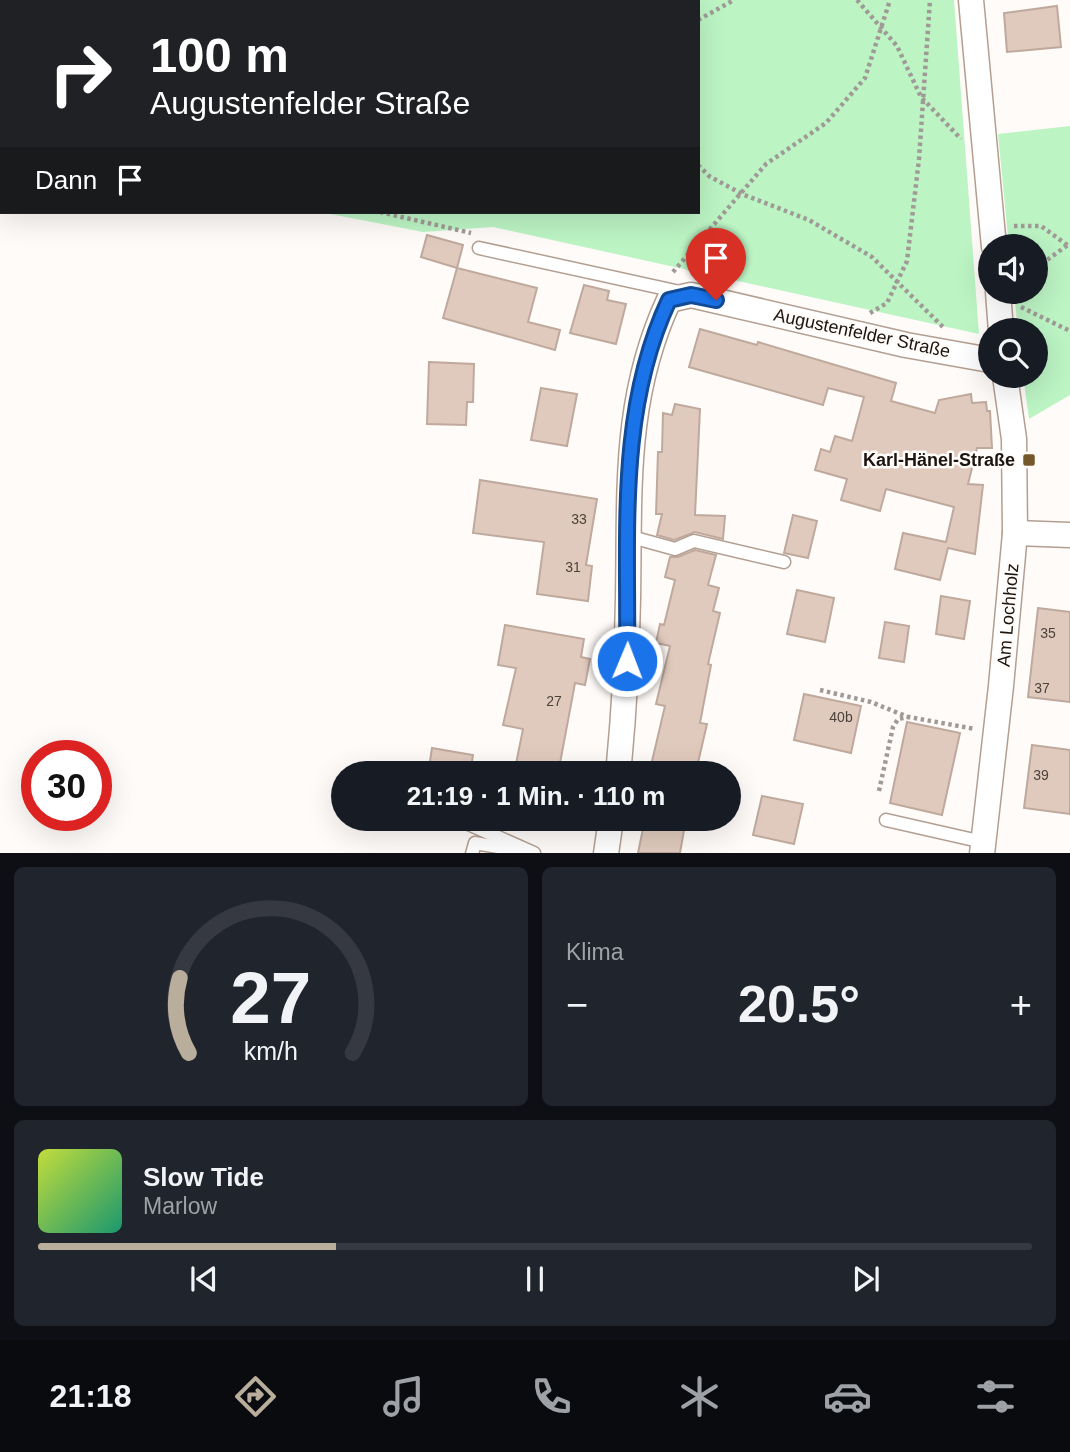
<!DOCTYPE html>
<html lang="de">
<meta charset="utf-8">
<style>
:root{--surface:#171b24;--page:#20242c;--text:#f1f3f6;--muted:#9ea1a6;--line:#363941;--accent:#b9ad9b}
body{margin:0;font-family:Helvetica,sans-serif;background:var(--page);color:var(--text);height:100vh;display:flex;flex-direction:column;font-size:26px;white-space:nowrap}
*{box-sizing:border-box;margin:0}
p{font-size:23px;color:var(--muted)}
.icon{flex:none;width:38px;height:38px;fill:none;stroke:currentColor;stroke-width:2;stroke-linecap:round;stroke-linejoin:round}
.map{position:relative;height:853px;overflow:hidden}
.drawer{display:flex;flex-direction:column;gap:14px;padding:14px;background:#0d0f14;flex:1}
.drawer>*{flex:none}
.hud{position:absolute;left:0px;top:0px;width:700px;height:214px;box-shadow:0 7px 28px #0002;background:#202124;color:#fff;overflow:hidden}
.buttons{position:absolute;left:978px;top:234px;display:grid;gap:14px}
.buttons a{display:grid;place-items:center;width:70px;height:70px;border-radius:50%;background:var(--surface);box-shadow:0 7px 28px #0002;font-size:35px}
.speed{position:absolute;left:21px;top:740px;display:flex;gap:14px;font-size:35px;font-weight:700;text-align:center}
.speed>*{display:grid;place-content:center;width:91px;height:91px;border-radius:50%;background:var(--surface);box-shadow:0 7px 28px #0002;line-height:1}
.speed .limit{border:10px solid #d22;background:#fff;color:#111}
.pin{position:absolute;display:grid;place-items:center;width:60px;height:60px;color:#fff;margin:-72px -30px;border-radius:50% 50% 50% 0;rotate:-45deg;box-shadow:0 0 7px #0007}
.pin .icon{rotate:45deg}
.me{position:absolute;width:77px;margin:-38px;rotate:1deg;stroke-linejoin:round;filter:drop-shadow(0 0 5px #0008)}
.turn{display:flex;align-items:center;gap:24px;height:147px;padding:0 35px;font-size:32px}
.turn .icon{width:91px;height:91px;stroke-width:2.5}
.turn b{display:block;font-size:49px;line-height:60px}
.then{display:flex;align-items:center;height:66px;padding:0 35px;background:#0003;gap:14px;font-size:26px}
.big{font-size:52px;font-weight:800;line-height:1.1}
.drawer .widget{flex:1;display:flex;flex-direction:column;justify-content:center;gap:10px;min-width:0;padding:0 24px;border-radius:10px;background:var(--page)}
.drawer .dial{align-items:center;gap:0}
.dial svg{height:182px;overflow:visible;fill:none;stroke:var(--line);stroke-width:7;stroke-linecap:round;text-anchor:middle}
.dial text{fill:var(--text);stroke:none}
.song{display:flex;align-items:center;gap:21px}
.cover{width:84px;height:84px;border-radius:10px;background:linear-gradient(135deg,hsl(70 70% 55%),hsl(160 70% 35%))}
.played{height:7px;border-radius:4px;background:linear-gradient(90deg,var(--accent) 30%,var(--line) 30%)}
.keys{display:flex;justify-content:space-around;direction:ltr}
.heat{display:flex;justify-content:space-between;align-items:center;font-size:38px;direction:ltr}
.drawer .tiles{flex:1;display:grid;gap:14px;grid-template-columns:1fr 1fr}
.widget:last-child{grid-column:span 2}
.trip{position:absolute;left:331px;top:761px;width:410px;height:70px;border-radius:35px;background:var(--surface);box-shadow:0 7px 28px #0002;font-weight:800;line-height:70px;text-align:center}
.tabs{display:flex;height:112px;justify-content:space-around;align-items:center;background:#090b0e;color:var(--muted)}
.tabs .icon{width:49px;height:49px}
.tabs .on{color:var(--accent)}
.tabs b{font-size:32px;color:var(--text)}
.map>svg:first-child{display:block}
</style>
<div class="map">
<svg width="1070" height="854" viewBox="0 0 1070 854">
<rect width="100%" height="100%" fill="#fffbf8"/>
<g fill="#bcf4c4">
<path d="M0 0H267L268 2H2V175Z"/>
<path d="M396 0H954L979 334 493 227 423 232 320 212H698V2Z"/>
<path d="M1070 126V395L1029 419 1023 376H1036V331H1018L1014 292H1036V247H1009L998 134Z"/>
</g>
<g fill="#e0cabd" stroke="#bfa99d" stroke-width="2">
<path d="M1057 6 1061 47 1007 52 1004 13Z"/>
<path d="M427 235 463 245 457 268 421 257Z"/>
<path d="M457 268 537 288 528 322 560 330 555 350 443 318Z"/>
<path d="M584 285 609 291 607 300 626 304 616 344 570 333Z"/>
<path d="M700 329 757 345 758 342 896 383 891 401 935 413 939 400 971 394 972 403 986 402 987 411H990L992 448H977L968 484 983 485 975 554 948 548 940 580 895 569 903 533 946 542 954 507 886 489 880 511 841 500 847 479 815 470 821 449 830 452 835 436 852 441 864 397 828 388 823 405 689 367Z"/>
<path d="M429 362 474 364 473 402H467L466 425 427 424Z"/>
<path d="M541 388 577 394 567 446 531 440Z"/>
<path d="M675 404 700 409 695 515 725 516 723 539 695 532 674 540 657 535 662 514H656L658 452H662L663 413 672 415Z"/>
<path d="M480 480 597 499 586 565 592 566 588 601 537 594 544 542 473 533Z"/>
<path d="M793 515 817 521 808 558 784 553Z"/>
<path d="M695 550 716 555 708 585 719 588 713 611 720 613 708 664 711 665 700 723 707 724 697 767 681 763 679 774H649L665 706 656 704 670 646 656 643 660 624 664 625 675 580 665 577 670 557H678Z"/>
<path d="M797 590 834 598 825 642 787 634Z"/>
<path d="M941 596 970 601 964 639 936 634Z"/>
<path d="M1038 608 1070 612V702L1028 697Z"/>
<path d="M885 622 909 626 904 662 879 658Z"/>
<path d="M505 625 584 639 581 657 590 659 585 685 575 683 558 774H514L523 729 503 725 516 668 498 665Z"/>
<path d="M804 694 861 706 851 753 794 740Z"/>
<path d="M907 722 960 733 942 815 890 803Z"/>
<path d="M1032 745 1070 750V814L1024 808Z"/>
<path d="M432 748 473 755 470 774H428Z"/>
<path d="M762 796 803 804 794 844 753 835Z"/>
<path d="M645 819H686L680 853H638Z"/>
</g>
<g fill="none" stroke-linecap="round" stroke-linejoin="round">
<defs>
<g id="lane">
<path d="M479 248 680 292"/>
<path d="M628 536 675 549 694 541 784 562"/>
<path d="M886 820 983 842"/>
<path d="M466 823 534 853"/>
<path d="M472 854 475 843 515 850"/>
</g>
<g id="street">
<path d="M971 0 994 247"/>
<path d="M998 292 1001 331"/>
<path d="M1015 533 1070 535"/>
<path d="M618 774C624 715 627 657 628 598 630 492 623 399 669 300L691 295 906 345 990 360"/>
<path d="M606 854 611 819"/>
<path d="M982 854 1001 686 1015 533 1014 439 1005 376"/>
</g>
</defs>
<use href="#lane" stroke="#b39f91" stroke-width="15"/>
<use href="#street" stroke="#b39f91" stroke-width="27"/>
<g stroke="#a09a97" stroke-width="4.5" stroke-dasharray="3.5 3.5" stroke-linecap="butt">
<path d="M313 0 314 2"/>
<path d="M541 0 542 2"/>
<path d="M857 0 897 46 921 97 961 139"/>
<path d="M698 20 734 0"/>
<path d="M0 110H2"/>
<path d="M698 165 709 176 742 194 809 220 872 257 943 327"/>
<path d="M380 212 471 233"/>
<path d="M1014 226H1041L1070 247"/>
<path d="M1036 268 1069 244"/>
<path d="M673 272 766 164 826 123 865 78 890 0"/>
<path d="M1021 307 1070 331"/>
<path d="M870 313 887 303 907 261 919 159 930 0"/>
<path d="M820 690 871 702 908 717"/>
<path d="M879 791 893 727 898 719 909 717 975 729"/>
</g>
<use href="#lane" stroke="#fff" stroke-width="12"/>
<use href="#street" stroke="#fff" stroke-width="24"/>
</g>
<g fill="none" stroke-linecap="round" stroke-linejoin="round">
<defs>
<path id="route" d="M627 661C629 539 616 413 669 300L691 295 716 300"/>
</defs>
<use href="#route" stroke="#114b97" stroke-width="18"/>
<use href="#route" stroke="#1a73e8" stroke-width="12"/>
</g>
<rect fill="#75572c" stroke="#fffbf8" stroke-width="2.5" x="1022" y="453" width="14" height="14" rx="3.5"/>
<g text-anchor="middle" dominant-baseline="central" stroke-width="5" stroke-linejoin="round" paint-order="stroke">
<g font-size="14" fill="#4c423a">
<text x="579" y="519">33</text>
<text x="573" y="567">31</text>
<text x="1048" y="633">35</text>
<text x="1042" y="688">37</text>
<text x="554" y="701">27</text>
<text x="841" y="717">40b</text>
<text x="1041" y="775">39</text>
</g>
<g font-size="18" fill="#1b140f" stroke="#fffbf8">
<text transform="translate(862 333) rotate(12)">Augustenfelder Straße</text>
<text transform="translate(1008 615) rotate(-85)">Am Lochholz</text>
</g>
<g font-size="18" font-weight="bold" fill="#1b140f" stroke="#fffbf8" text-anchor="end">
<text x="1015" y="460">Karl-Hänel-Straße</text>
</g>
</g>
</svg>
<div class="buttons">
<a><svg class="icon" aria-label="sound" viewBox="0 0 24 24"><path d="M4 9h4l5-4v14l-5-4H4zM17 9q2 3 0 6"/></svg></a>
<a><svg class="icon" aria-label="search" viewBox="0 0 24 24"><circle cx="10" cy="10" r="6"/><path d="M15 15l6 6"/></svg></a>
</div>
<div class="speed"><div class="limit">30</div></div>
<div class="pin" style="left:716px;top:300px;background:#d93025"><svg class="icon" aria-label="arrive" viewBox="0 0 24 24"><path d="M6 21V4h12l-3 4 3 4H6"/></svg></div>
<svg class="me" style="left:627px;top:661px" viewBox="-20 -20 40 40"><circle r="17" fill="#1a73e8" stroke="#fff" stroke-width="3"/><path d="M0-11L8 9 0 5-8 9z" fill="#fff"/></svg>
<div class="trip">21:19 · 1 Min. · 110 m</div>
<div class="hud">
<div class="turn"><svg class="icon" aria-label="right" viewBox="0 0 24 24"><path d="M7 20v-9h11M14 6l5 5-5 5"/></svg><div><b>100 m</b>Augustenfelder Straße</div></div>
<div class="then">Dann<svg class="icon" aria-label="arrive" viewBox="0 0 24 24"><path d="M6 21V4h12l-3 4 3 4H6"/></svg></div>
</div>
</div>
<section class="drawer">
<div class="tiles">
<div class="widget dial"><svg viewBox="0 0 100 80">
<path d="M14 69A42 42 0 1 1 86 69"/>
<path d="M14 69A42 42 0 0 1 10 36" stroke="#b9ad9b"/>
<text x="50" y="56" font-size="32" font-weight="700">27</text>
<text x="50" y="72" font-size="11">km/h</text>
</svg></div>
<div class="widget"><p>Klima</p>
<div class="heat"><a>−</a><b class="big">20.5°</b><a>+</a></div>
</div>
<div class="widget">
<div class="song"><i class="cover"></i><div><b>Slow Tide</b><p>Marlow</p></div></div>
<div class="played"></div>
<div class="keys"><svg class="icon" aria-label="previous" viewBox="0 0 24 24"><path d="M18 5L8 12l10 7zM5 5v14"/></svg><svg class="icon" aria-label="pause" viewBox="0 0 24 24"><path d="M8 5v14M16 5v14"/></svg><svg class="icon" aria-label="next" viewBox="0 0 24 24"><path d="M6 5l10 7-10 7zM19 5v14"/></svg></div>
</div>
</div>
</section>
<nav class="tabs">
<b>21:18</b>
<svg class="icon on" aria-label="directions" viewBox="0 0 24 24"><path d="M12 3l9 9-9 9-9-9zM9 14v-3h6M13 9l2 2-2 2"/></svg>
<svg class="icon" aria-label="music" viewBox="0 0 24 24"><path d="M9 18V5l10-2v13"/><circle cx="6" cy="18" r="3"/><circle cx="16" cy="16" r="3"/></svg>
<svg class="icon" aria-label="phone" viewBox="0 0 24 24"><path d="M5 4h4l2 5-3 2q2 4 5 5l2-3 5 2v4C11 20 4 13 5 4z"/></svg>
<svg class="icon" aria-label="climate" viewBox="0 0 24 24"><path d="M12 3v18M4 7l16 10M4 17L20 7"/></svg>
<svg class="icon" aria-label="car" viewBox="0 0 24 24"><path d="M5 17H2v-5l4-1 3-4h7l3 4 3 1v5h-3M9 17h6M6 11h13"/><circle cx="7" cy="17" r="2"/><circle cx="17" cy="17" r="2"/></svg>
<svg class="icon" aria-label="filters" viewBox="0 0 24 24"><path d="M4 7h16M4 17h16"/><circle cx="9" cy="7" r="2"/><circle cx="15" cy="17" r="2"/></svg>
</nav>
